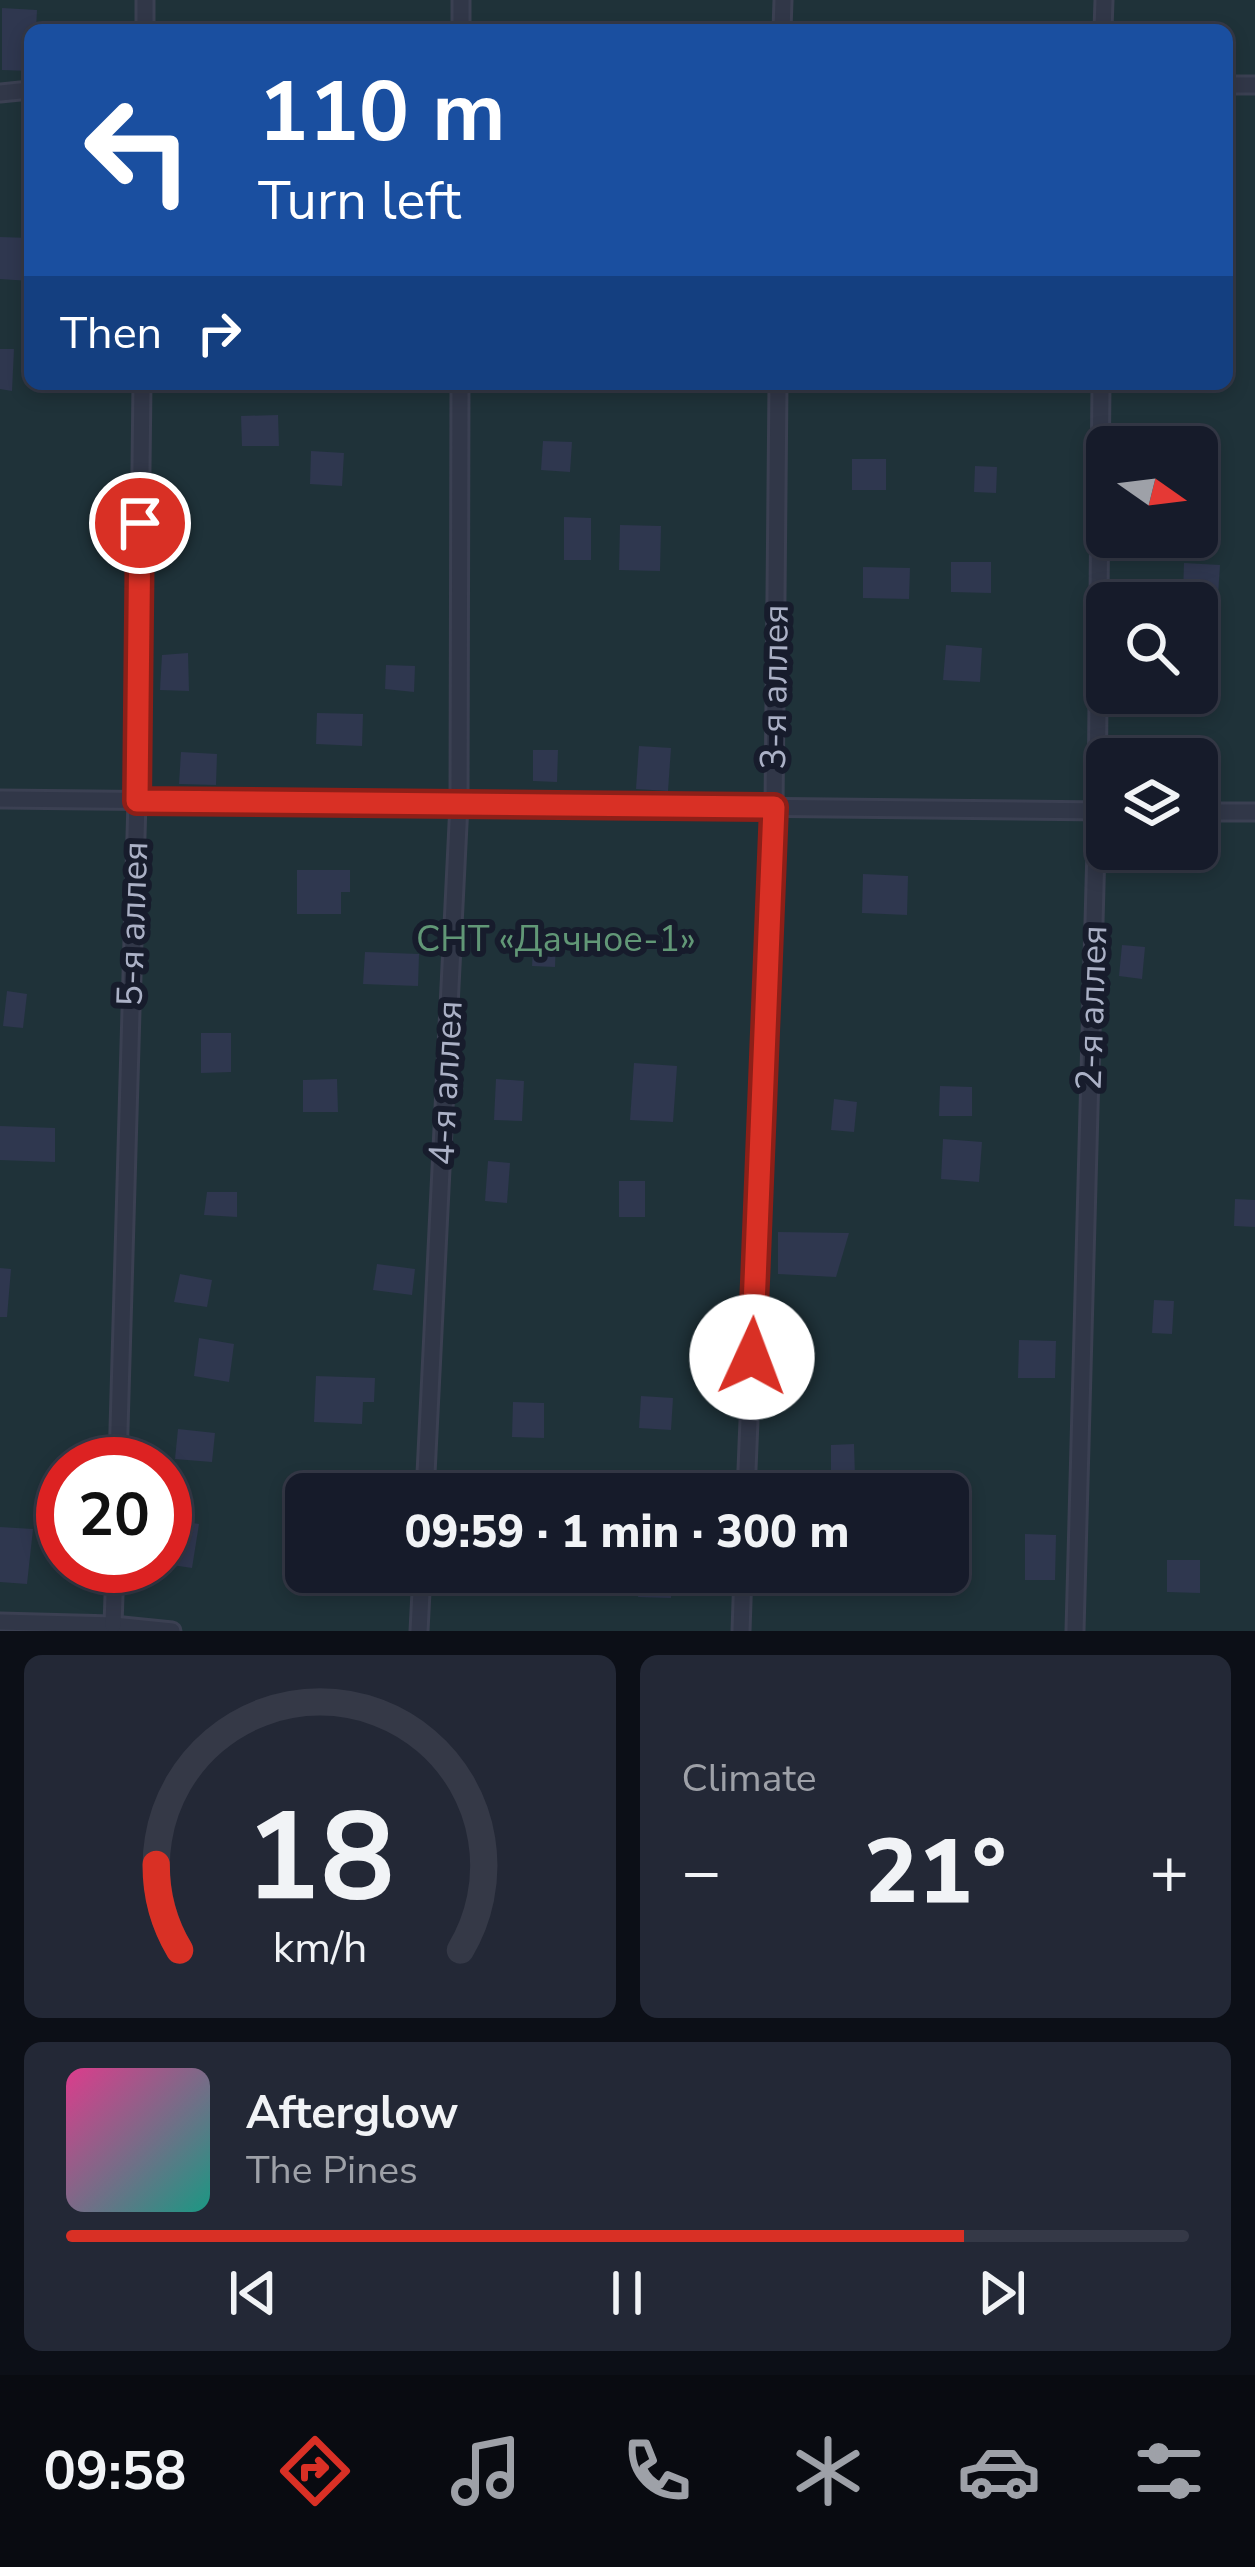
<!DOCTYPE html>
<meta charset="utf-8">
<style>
:root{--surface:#161b2a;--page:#232836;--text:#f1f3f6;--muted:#9ea1a8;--line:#353947;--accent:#d93025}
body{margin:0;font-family:"Nunito Sans",sans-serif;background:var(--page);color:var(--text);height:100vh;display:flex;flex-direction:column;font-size:45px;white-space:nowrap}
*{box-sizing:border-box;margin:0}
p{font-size:39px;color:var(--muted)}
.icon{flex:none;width:66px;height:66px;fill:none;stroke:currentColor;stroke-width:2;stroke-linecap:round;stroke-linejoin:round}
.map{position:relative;height:1631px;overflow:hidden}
.sheet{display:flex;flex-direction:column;gap:24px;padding:24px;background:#0c0f17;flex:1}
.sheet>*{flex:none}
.hud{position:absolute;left:24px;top:24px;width:1209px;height:366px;border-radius:18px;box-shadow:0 6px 18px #0003,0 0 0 3px var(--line);background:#1a4fa0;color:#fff;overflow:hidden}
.needle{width:78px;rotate:104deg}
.buttons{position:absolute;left:1086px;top:426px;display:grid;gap:24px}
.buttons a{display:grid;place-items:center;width:132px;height:132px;border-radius:18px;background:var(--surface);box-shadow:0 6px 18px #0003,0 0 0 3px var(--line);font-size:60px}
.speed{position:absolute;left:36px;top:1437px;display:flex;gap:24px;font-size:60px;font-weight:700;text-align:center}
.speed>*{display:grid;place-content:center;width:156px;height:156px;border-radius:50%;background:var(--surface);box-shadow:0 6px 18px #0003,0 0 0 3px var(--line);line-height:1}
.speed .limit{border:18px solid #d22;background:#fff;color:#111}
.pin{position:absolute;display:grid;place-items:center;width:102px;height:102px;color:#fff;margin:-51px;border:6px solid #fff;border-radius:50%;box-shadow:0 3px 12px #0007}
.me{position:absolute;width:132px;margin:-66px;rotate:2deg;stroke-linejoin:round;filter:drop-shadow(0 0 9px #0008)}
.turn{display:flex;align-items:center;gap:42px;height:252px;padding:0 36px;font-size:54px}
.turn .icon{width:156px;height:156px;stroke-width:2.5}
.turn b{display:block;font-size:84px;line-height:102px}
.then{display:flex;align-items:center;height:114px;padding:0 36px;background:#0003;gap:24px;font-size:45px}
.big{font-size:90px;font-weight:800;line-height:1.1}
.sheet .widget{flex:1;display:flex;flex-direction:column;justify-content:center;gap:18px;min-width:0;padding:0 42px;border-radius:18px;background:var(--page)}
.sheet .dial{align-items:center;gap:0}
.dial svg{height:312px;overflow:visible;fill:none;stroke:var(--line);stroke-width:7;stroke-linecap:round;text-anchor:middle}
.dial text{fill:var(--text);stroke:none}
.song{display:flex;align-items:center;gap:36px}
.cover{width:144px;height:144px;border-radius:18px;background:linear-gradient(135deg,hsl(330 70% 55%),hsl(170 70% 35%))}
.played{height:12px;border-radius:6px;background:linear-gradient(90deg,var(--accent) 80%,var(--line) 80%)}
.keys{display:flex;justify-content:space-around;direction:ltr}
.heat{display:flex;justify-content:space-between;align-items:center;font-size:66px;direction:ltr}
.sheet .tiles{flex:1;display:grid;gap:24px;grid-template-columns:1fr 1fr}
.widget:last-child{grid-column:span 2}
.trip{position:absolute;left:285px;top:1473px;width:684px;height:120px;border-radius:18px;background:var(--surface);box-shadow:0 6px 18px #0003,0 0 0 3px var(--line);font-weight:800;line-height:120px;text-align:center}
.dock{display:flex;height:192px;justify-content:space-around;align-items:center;background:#090b11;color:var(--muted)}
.dock .icon{width:84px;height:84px}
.dock .on{color:var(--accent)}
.dock b{font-size:54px;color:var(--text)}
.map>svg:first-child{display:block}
</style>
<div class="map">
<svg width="1255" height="1631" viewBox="0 0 1255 1631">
<rect width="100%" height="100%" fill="#1d2438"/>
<path fill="#1f3239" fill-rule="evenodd" d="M0 0H1255V1631H0ZM30 30H1227V384H30ZM1107 447H1197V537H1107ZM1107 603H1197V693H1107ZM1107 759H1197V849H1107ZM63 1464H165V1566H63ZM306 1494H948V1572H306Z"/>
<g fill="#2f374f">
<path d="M2 8 37 10 36 30H30V71L2 70Z"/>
<path d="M0 237 30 238V281L0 279Z"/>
<path d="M0 349H14L12 391 0 389Z"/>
<path d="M278 415 279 446H242L241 416Z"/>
<path d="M543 441 572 442 570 472 541 470Z"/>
<path d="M1197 448 1207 449 1205 481 1197 480Z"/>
<path d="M311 451 344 453 342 486 310 484Z"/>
<rect x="852" y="459" width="34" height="31"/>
<path d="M975 466 997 467 996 493 974 492Z"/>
<path d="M564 517 591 518V560H564Z"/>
<path d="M620 525 661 526 660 571 619 570Z"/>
<path d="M951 562H991V593L951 592Z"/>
<path d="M1184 563 1220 565 1218 596 1183 594Z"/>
<path d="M863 567 910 568 909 599 863 598Z"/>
<path d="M946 645 982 648 980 682 943 680Z"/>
<path d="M188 653 189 691 160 690 162 655Z"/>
<path d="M386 665 415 666 414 692 385 689Z"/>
<path d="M317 713 363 714 362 746 316 744Z"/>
<path d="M639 746 671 748 668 791 636 789Z"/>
<path d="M533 750H558L557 782 533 781Z"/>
<path d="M181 752 217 754 216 785 179 784Z"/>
<path d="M297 870H350V892H341V914H297Z"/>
<path d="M863 874 908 876 907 915 862 913Z"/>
<path d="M534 934 556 935 555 967 532 966Z"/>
<path d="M1122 945 1145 947 1142 979 1119 976Z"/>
<path d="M365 952 419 954 418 986 363 984Z"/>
<path d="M7 991 27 994 23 1028 3 1026Z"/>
<path d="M201 1033H231V1072L201 1073Z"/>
<path d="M634 1063 677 1066 673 1122 630 1120Z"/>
<path d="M337 1079 338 1112H303V1080Z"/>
<path d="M496 1079 524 1081 522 1121 494 1120Z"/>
<path d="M940 1086 972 1087V1116H939Z"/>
<path d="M834 1099 857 1102 854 1132 831 1130Z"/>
<path d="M0 1126 55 1128V1162L0 1160Z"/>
<path d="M943 1139 982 1142 979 1182 941 1179Z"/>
<path d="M488 1161 510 1163 507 1203 485 1201Z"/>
<rect x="619" y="1181" width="26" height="36"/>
<path d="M207 1192H237V1217L204 1215Z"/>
<path d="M1235 1199 1255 1200V1227L1234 1226Z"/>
<path d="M778 1232 849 1233 836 1277 778 1274Z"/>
<path d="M377 1264 415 1269 412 1295 373 1290Z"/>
<path d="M0 1268 11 1269 7 1317H0Z"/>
<path d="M180 1274 212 1280 207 1307 174 1302Z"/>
<path d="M1154 1300 1174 1301 1172 1334 1152 1333Z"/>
<path d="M199 1338 234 1344 229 1382 194 1376Z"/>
<path d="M1019 1340 1056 1341 1055 1378H1018Z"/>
<path d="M316 1376 375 1378 374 1402H363L362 1424 314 1422Z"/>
<path d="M641 1396 673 1398 671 1430 639 1428Z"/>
<path d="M513 1402 544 1403V1438L512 1437Z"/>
<path d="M178 1429 215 1433 212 1462 175 1459Z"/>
<path d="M854 1444 855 1477 831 1478V1445Z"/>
<path d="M346 1475H386L387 1494H346Z"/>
<path d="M495 1480 530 1483 529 1494H494Z"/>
<path d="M948 1493H969L967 1528 948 1527Z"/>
<path d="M169 1519 199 1524 192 1568 165 1564Z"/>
<path d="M0 1527 33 1529 27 1584 0 1582Z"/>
<path d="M1025 1534 1056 1535 1055 1580H1025Z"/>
<path d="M1167 1560H1200V1593L1167 1592Z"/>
<path d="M346 1572H380L375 1596 343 1590Z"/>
<path d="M639 1572H672L671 1598 638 1597Z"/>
<path d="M831 1572H873L874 1586 832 1587Z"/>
</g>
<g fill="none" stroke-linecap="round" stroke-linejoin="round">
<defs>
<g id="service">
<path d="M145 0V30"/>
<path d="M461 30V0"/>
<path d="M782 30 783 0"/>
<path d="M1103 30 1104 0"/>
<path d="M1227 85H1255"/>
<path d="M0 93 30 90"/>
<path d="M0 799 1104 811"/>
<path d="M1197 812H1255"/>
<path d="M118 1464 137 801 142 384"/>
<path d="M425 1494 459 804 460 384"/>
<path d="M746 1494 774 807 778 384"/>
<path d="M0 1622 113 1625 172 1631"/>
<path d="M113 1625 115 1566"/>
<path d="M419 1631 422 1572"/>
<path d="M741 1631 743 1572"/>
<path d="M1075 1631 1097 811 1101 384"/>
</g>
</defs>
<use href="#service" stroke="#3b4052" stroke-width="21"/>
<use href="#service" stroke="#313748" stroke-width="15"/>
</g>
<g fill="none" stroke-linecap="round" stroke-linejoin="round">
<defs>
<path id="route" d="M140 523 137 801 774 807 752 1357"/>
</defs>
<use href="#route" stroke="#8d1f18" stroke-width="30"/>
<use href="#route" stroke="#d93025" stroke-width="21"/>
</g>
<g text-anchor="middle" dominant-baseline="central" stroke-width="12" stroke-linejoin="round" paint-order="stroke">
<g font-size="36" fill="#abb1c6" stroke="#171c2c">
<text transform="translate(775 687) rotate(-89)">3-я аллея</text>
<text transform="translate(133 924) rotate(-88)">5-я аллея</text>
<text transform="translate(1092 1008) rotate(-88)">2-я аллея</text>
<text transform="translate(446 1083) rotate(-87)">4-я аллея</text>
</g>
<g font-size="36" fill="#619776" stroke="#171c2c">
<text x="556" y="939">СНТ «Дачное-1»</text>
</g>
</g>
</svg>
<div class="buttons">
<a><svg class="needle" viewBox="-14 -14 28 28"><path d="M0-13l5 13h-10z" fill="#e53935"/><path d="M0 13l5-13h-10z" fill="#9ea1a8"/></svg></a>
<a><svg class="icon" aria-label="search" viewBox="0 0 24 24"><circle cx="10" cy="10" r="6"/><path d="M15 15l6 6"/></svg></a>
<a><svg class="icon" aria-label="layers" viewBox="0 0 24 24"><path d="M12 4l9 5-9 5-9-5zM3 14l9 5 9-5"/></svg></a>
</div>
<div class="speed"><div class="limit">20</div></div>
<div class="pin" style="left:140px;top:523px;background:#d93025"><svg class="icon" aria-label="arrive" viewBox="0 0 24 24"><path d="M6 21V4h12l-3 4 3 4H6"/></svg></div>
<svg class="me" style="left:752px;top:1357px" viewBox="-20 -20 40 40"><circle r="19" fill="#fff"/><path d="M0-13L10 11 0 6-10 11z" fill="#d93025"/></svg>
<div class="trip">09:59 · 1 min · 300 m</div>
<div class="hud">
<div class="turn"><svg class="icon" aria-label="left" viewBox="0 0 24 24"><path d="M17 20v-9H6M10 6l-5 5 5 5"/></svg><div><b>110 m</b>Turn left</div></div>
<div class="then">Then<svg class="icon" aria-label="right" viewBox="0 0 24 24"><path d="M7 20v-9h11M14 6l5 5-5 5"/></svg></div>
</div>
</div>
<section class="sheet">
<div class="tiles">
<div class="widget dial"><svg viewBox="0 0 100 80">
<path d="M14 69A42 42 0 1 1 86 69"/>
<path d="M14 69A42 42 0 0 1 8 47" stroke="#d93025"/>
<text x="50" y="56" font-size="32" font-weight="700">18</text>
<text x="50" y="72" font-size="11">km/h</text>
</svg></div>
<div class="widget"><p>Climate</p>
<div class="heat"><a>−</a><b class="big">21°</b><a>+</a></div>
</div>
<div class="widget">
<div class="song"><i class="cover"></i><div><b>Afterglow</b><p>The Pines</p></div></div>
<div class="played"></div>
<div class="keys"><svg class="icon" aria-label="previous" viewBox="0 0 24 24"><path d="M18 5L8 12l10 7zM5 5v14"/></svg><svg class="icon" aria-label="pause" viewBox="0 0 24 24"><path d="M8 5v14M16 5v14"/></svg><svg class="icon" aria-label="next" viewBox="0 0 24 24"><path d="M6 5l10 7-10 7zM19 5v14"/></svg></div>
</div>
</div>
</section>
<nav class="dock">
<b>09:58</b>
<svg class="icon on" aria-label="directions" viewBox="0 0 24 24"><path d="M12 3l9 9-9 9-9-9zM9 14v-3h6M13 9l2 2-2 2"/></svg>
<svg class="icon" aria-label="music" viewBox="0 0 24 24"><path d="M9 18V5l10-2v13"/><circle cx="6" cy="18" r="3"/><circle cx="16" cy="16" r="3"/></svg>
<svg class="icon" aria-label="phone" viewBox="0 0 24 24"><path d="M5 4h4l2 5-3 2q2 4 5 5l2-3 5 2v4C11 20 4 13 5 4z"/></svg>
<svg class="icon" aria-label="climate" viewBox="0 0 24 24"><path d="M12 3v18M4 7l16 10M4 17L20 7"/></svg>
<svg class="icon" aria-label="car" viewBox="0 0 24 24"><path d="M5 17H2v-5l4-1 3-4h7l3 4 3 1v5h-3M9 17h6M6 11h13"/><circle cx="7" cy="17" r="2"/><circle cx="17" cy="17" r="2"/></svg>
<svg class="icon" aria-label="filters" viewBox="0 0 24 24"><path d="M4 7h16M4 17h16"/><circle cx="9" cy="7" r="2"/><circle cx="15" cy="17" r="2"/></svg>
</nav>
